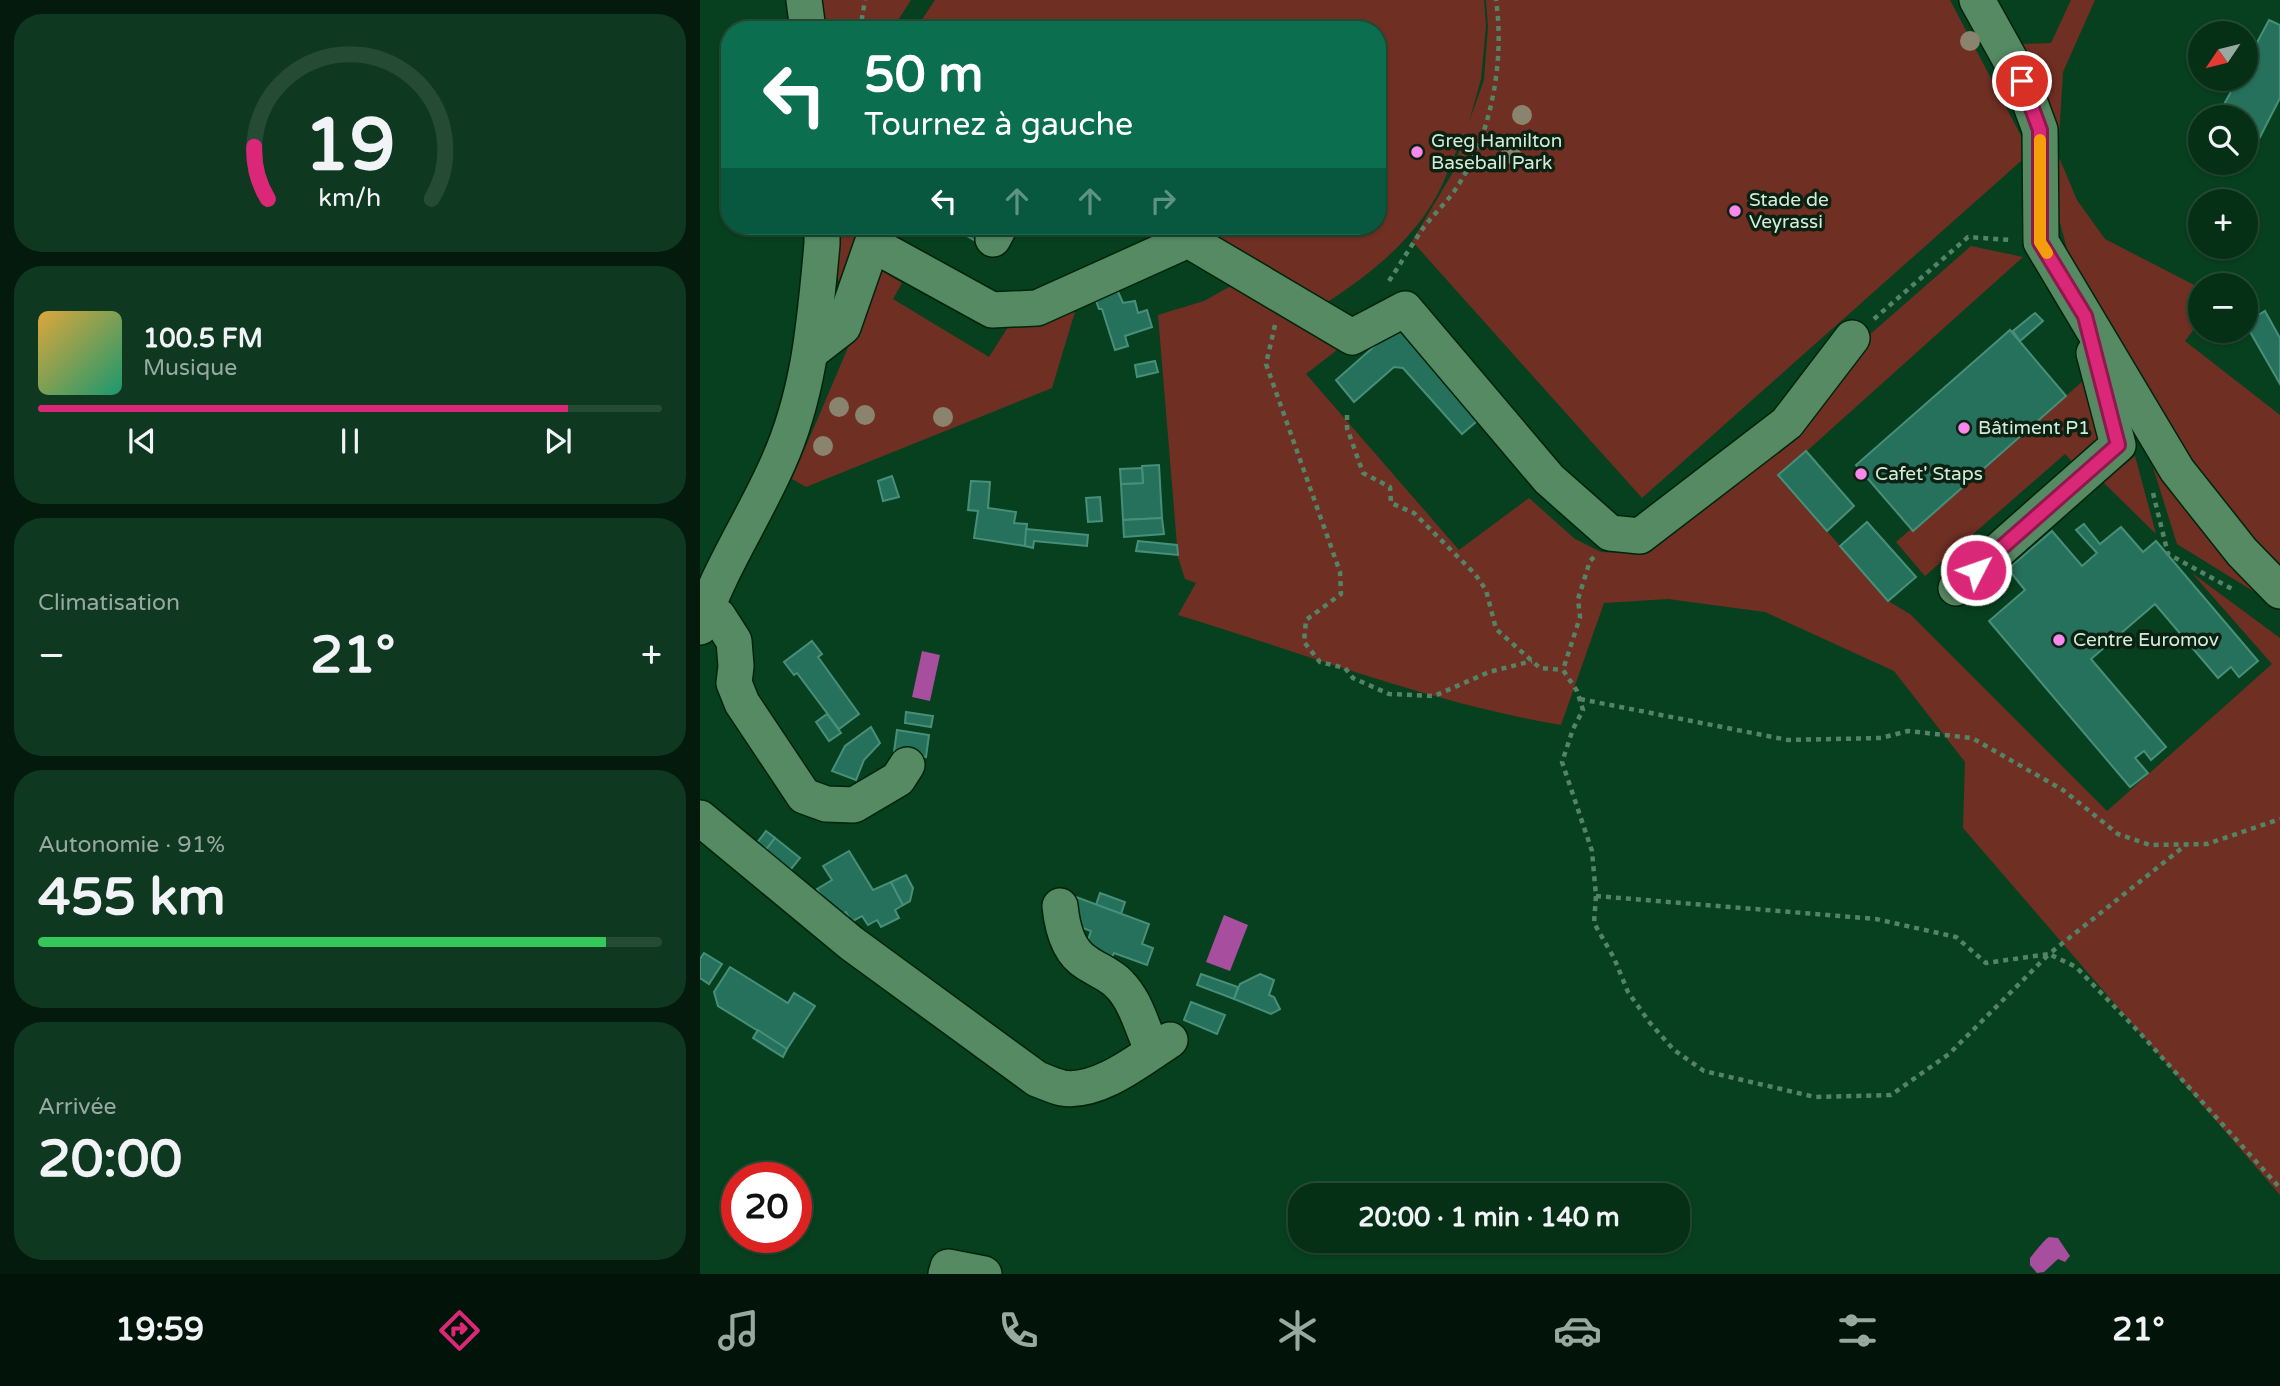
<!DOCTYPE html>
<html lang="fr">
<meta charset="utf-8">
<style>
:root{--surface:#053016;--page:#0e381f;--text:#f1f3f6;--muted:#97a9a1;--line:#264b35;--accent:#db2777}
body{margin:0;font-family:"Varela Round",sans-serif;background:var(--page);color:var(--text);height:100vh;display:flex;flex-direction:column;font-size:26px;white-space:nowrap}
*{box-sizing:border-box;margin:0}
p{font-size:23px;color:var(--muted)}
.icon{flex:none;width:38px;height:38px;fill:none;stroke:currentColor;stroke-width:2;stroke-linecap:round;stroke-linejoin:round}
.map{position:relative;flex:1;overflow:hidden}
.side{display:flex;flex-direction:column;gap:14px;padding:14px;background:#031a0c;width:700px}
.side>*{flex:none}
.banner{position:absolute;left:21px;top:21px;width:665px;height:214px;border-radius:28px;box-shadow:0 2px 5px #0004,0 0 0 2px var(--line);background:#0b6e4f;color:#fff;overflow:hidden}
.needle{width:46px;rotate:235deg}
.controls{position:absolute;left:1488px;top:21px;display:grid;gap:14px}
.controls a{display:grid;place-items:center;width:70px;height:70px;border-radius:50%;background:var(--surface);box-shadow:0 2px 5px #0004,0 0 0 2px var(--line);font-size:35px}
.speed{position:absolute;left:21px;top:1162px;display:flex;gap:14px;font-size:35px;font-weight:700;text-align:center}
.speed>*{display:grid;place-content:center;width:91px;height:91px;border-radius:50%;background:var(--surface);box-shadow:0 2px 5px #0004,0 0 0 2px var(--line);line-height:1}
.speed .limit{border:10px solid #d22;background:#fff;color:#111}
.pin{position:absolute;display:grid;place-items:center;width:60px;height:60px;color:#fff;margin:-30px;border:4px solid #fff;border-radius:50%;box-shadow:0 2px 7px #0007}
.me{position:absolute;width:77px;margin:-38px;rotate:49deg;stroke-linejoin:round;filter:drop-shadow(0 0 5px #0008)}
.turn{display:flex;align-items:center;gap:24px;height:147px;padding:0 28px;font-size:32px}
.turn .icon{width:91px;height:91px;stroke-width:2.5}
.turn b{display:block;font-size:49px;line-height:60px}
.lanes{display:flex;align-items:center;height:66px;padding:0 28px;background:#0003;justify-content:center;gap:35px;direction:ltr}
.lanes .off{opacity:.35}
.big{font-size:52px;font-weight:700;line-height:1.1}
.side .tile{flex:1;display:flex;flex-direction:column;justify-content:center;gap:10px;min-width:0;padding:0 24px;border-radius:28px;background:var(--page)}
.side .dial{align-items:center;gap:0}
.dial svg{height:182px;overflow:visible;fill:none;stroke:var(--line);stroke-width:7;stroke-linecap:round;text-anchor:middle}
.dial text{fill:var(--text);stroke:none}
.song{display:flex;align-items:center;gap:21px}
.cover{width:84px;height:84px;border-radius:10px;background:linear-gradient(135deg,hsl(40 70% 55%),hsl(160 70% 35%))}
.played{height:7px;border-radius:4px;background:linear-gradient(90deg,var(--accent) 85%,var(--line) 85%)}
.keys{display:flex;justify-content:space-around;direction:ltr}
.heat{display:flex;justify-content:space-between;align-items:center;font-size:38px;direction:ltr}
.charge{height:10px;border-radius:5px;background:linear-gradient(90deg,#34c759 91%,var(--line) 0)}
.trip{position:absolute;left:588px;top:1183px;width:402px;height:70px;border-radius:28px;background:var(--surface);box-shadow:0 2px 5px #0004,0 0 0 2px var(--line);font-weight:700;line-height:70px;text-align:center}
.tab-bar{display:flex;height:112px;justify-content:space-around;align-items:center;background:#021309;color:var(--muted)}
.tab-bar .icon{width:49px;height:49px}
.tab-bar .on{color:var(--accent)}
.tab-bar b{font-size:32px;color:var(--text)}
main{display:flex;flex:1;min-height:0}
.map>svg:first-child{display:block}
</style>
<main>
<section class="side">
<div class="tile dial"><svg viewBox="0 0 100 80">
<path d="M14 69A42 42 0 1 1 86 69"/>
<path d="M14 69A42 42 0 0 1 8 46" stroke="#db2777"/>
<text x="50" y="56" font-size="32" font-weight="700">19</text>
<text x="50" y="72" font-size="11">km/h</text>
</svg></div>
<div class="tile">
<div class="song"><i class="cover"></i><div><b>100.5 FM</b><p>Musique</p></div></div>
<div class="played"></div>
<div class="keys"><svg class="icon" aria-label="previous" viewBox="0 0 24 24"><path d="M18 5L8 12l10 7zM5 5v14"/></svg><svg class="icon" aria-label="pause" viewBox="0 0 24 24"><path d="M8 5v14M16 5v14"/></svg><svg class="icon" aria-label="next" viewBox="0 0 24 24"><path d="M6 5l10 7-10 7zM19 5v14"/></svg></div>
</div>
<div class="tile"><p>Climatisation</p>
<div class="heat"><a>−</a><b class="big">21°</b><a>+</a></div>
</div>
<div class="tile"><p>Autonomie · 91%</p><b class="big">455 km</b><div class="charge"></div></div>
<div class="tile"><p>Arrivée</p><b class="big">20:00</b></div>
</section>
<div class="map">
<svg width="1580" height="1274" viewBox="0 0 1580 1274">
<rect width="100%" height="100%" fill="#07401e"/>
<g fill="#702f23">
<path d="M118 0H211L195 25 197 30H121Z"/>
<path d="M235 0H784L786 26 781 79 769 122 784 80 788 27 786 0H1250L1330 153 942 498 712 241 752 174 765 133C754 153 747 177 736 197 710 243 669 275 626 303L487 226H677V30H218L219 24Z"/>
<path d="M1371 0H1395L1363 72 1358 155 1377 200 1405 239 1500 288V321L1485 341 1580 415V579L1485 465 1369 256 1354 201 1321 44 1351 43Z"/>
<path d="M134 226H163L142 289 135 272Z"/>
<path d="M1271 246 1323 257 1079 476 1188 601 1210 614 1407 811 1572 664 1492 573 1580 638V1195L1263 828 1265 762 1194 671 1065 612 968 599 904 603 861 725C730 703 604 653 478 615L496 583 485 579 478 557 458 315 504 301 531 286 637 350 606 374 759 550 829 498 875 539 901 552 931 553 971 533 1159 344Z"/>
<path d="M181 270 202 283 193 299 289 357 310 324 377 305 352 388 106 487 92 479Z"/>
<path d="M1389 376 1408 447 1380 470 1365 454 1225 576 1196 542Z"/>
<path d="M1447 448 1574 604 1477 544Z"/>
<path d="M1435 456 1456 534 1403 482Z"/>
</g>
<g fill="#a74e9e">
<path d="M222 651 240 655 230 701 212 697Z"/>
<path d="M524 915 548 925 530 971 506 962Z"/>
<path d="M1349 1237 1358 1238 1370 1256 1365 1262 1358 1259 1344 1272 1337 1273 1330 1265V1258C1335 1252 1344 1240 1349 1237Z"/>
</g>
<g fill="#25715c" stroke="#478f79" stroke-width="2">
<path d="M1569 20 1580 25V98L1557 143 1545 138V117H1517L1538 79H1545V65Z"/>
<path d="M261 226H269L286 235 281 244 258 231Z"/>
<path d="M416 287 423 303 435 301 438 313 447 310 452 327 425 336 428 346 415 350 402 309H399L395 298Z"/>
<path d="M1565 311 1580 338V384L1545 323Z"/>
<path d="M1335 313 1343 321 1320 341 1313 331Z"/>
<path d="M695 328 706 329 783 416 762 434 703 368 694 367 654 402 636 380Z"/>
<path d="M1310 330 1366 396 1213 531 1156 465Z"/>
<path d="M455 361 458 372 437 377 435 365Z"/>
<path d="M1106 451 1154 506 1127 531 1078 475Z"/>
<path d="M459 465 462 518 423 520 421 484 443 483 442 466Z"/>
<path d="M442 468 443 483 421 484 420 469Z"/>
<path d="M192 476 199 497 183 501 178 481Z"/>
<path d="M271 481 290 482 288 508 316 512 314 523 327 524 325 546 274 538 278 511 268 510Z"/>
<path d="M400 497 402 521 388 522 386 498Z"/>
<path d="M462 518 464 534 424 537 423 520Z"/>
<path d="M1167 522 1216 577 1188 601 1140 546Z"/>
<path d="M1384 524 1400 544 1421 527 1443 552 1456 541 1558 661 1539 677 1531 667 1518 678 1455 604 1391 659 1466 747 1451 760 1444 751 1435 758 1448 773 1430 787 1289 621 1325 590 1308 569 1352 531 1382 566 1397 553 1376 530Z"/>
<path d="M326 529 388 535 387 546 334 541 333 548 325 546Z"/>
<path d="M438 541 477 545 478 555 436 551Z"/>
<path d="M112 641 122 654 118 657 159 714 139 729 97 673 94 675 84 662Z"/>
<path d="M206 712 233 716 231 727 205 723Z"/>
<path d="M127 714 141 733 129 741 116 722Z"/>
<path d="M171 727 180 743 164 760 156 780 132 771 145 746Z"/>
<path d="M197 730 229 735 226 757 194 752Z"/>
<path d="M66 831 75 838 62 855 53 848Z"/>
<path d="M75 838 100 858 87 874 62 855Z"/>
<path d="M149 851 173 890 191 882 203 905 195 910 199 918 181 927 177 920 168 925 162 916 151 922 146 912 135 918 117 889 132 880 123 866Z"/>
<path d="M206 875 213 888 210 901 203 905 191 882Z"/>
<path d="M400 893 425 902 421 914 396 905Z"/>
<path d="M376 897 449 924 442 944 453 948 447 965 414 953 411 959 385 949 391 931 367 922Z"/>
<path d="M4 953 22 964 9 984 0 978V959Z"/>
<path d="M30 967 88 1003 94 993 115 1006 87 1049 18 1006 14 992Z"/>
<path d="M501 974 538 987 534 999 497 985Z"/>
<path d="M560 974 574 980 569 995 574 997 580 1009 571 1014 534 999 540 984Z"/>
<path d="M491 1002 525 1015 517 1034 484 1020Z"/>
<path d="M58 1030 87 1049 83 1057 53 1038Z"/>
</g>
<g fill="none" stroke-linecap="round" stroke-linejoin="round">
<defs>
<g id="minor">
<path d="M104 0 108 30"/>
<path d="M1277 0 1322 81 1340 130 1341 242 1477 470 1542 552 1580 591"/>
<path d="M293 239 300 226"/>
<path d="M112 351 143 327 172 244 292 310 337 308 488 240 652 337 705 309 849 479 910 533 940 536 1087 423 1152 338"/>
<path d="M1256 588 1418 445 1394 353"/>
<path d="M7 609 18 616 34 641 36 666 34 683 42 703 104 796 126 804 154 805 198 779 207 765"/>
<path d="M0 627C19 569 54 518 78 463 110 392 115 319 122 244V226"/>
<path d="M0 818 151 943 337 1079C345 1082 354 1086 362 1088 398 1094 441 1059 470 1040"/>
<path d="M360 906C362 926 368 952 387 963 397 970 411 975 419 984 437 1002 442 1029 453 1051"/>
<path d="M246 1274 248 1267 284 1274"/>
</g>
</defs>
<use href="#minor" stroke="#00240b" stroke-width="38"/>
<g stroke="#558366" stroke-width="4.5" stroke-dasharray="5 5" stroke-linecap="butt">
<path d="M160 30 165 0"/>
<path d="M689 281C701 263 712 244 724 227 734 214 746 203 755 190 791 138 805 62 796 0"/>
<path d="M1174 319 1268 237 1310 240"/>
<path d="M575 325 566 364 640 572 641 594 606 620 604 642 620 662 645 668 653 678 689 694 734 696 789 672 832 661"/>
<path d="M647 415V428L663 473 690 487 691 503 714 513 775 574 786 590 796 629 840 668 863 670"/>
<path d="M1453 493 1468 554 1534 590"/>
<path d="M894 557 890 561 878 599 880 617 863 670 877 691 883 710 873 729 862 762 892 851 896 896 894 923 914 958 928 992 950 1023 974 1050 1004 1071 1115 1097 1191 1095 1249 1054 1349 954 1376 967 1440 1033 1580 1188"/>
<path d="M880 699 1088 740 1181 738 1208 731 1272 738 1363 790 1418 834 1450 845 1507 844 1580 819"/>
<path d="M896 896 1176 919 1256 937 1286 963 1349 954 1487 844"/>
</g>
<use href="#minor" stroke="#568a63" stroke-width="35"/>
</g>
<g fill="#8a836d">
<circle cx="1270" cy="41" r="10"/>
<circle cx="822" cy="115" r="10"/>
<circle cx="811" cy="154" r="10"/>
<circle cx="139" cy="407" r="10"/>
<circle cx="165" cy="415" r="10"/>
<circle cx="243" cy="417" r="10"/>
<circle cx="123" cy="446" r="10"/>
</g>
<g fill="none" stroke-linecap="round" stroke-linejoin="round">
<defs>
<path id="route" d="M1276 570 1418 445 1385 316 1340 242V130L1322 81"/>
</defs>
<use href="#route" stroke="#8e194d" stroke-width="18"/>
<use href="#route" stroke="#db2777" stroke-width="12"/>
<path stroke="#f59e0b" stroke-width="12" d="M1340 140V242L1347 253"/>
</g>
<g fill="#f888eb" stroke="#0c2112" stroke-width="2.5">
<circle cx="717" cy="152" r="7"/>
<circle cx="1035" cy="211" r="7"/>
<circle cx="1264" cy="428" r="7"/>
<circle cx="1161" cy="474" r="7"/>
<circle cx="1359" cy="640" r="7"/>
</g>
<g text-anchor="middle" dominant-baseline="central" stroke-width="7" stroke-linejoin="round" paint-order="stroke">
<g font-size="19" fill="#d1ecd7" stroke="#0c2112" text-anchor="start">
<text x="731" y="141">Greg Hamilton<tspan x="731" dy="22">Baseball Park</tspan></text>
<text x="1049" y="200">Stade de<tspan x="1049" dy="22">Veyrassi</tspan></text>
<text x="1278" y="428">Bâtiment P1</text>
<text x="1175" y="474">Cafet' Staps</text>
<text x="1373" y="640">Centre Euromov</text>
</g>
</g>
</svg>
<div class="controls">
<a><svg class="needle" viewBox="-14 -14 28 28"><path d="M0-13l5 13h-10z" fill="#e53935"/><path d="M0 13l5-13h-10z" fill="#97a9a1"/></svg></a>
<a><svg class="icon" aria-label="search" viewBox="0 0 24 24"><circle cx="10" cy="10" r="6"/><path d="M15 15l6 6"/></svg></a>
<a>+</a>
<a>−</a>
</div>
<div class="speed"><div class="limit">20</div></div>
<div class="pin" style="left:1322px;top:81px;background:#d93025"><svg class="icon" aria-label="arrive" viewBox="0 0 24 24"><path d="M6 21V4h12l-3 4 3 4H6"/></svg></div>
<svg class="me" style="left:1276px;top:570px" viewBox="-20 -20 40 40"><circle r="17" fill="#db2777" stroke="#fff" stroke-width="3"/><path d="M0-11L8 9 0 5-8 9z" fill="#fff"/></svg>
<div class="trip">20:00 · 1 min · 140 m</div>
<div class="banner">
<div class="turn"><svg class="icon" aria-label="left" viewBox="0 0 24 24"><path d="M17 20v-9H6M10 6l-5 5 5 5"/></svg><div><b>50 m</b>Tournez à gauche</div></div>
<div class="lanes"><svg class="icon" aria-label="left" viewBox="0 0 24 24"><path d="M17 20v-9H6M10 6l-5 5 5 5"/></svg><svg class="icon off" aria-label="ahead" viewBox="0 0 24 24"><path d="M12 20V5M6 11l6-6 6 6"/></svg><svg class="icon off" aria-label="ahead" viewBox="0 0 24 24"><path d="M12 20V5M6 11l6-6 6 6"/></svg><svg class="icon off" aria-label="right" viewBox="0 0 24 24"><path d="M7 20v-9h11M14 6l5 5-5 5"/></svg></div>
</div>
</div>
</main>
<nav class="tab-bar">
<b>19:59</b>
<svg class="icon on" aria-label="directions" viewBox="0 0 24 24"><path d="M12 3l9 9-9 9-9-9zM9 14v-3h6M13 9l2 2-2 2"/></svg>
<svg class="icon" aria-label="music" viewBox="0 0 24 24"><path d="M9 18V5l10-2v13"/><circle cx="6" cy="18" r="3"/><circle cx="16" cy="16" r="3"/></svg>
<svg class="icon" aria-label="phone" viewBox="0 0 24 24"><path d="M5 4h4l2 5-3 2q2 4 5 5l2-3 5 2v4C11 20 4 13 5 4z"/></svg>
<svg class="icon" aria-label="climate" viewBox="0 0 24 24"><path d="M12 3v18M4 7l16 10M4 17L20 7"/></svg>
<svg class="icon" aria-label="car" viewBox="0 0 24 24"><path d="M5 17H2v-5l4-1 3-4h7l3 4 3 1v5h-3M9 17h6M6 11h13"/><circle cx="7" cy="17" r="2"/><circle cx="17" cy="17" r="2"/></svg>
<svg class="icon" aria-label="filters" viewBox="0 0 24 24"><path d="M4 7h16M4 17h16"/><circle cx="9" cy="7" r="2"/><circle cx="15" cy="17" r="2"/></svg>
<b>21°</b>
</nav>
